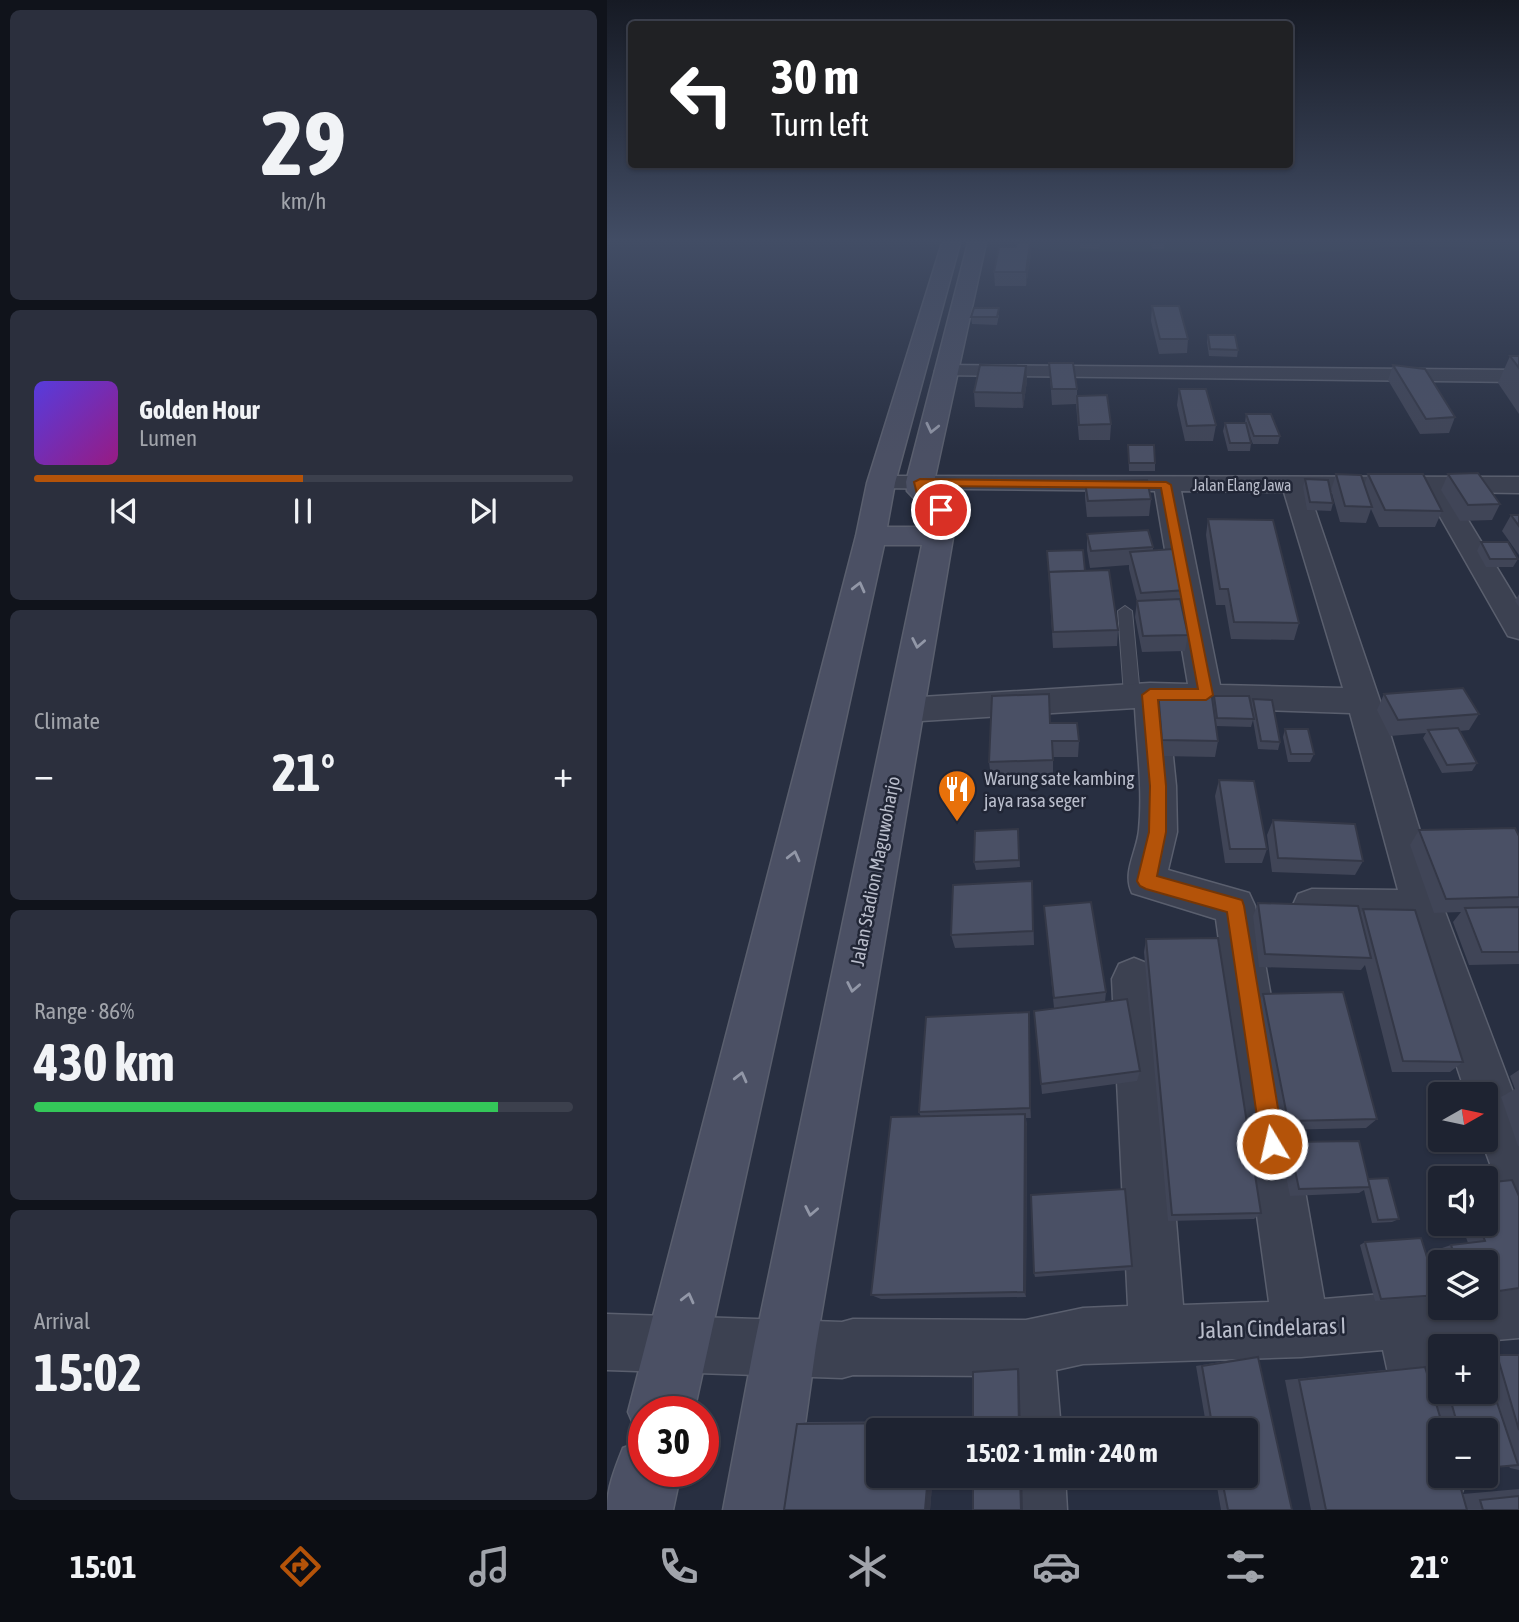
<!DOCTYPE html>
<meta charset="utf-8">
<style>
:root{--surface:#1e2331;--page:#2b2f3d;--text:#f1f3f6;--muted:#a1a4ab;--line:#3c404d;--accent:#b45309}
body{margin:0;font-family:"Asap Condensed",sans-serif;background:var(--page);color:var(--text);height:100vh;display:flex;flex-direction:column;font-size:26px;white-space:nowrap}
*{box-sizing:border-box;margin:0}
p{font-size:23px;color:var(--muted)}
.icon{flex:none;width:38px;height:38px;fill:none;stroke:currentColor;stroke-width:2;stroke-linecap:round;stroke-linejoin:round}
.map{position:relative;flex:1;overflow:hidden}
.side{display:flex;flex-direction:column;gap:10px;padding:10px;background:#10131b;width:607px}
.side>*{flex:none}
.top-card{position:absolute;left:21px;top:21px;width:665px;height:147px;border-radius:7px;box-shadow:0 2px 5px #0004,0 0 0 2px var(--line);background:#202124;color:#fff;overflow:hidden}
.needle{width:46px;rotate:81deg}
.buttons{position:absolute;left:821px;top:1082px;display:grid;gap:14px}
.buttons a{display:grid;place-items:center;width:70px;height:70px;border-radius:7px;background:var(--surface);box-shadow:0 2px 5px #0004,0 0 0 2px var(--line);font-size:35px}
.speed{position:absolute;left:21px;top:1396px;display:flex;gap:14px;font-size:35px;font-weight:700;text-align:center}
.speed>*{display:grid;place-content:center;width:91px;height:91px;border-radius:50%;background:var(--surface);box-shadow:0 2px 5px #0004,0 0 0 2px var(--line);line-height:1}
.speed .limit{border:10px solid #d22;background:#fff;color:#111}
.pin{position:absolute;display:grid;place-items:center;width:60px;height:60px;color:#fff;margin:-30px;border:4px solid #fff;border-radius:50%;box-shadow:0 2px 7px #0007}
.me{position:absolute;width:77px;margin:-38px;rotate:351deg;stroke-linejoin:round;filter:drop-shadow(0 0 5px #0008)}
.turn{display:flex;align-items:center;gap:24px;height:147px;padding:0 28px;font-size:32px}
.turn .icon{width:91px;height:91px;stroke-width:2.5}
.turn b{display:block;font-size:49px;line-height:60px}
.big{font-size:52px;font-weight:700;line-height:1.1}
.side .widget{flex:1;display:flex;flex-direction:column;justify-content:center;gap:10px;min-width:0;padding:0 24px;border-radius:10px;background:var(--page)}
.side .dial{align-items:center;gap:0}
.dial b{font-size:91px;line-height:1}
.song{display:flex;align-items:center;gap:21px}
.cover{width:84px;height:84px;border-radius:10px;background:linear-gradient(135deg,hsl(250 70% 55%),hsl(310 70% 35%))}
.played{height:7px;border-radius:4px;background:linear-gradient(90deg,var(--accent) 50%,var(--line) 50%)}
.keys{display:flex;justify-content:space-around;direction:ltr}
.heat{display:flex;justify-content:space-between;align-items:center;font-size:38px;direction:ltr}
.charge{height:10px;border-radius:5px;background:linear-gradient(90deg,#34c759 86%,var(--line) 0)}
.trip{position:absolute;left:259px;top:1418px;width:392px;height:70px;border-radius:7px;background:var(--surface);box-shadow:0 2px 5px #0004,0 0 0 2px var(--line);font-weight:700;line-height:70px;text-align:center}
.menu{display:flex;height:112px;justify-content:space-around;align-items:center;background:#0c0e14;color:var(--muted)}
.menu .icon{width:49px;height:49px}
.menu .on{color:var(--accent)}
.menu b{font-size:32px;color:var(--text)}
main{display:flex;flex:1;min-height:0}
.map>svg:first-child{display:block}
</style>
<main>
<section class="side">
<div class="widget dial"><b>29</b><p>km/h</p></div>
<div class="widget">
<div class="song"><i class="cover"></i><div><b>Golden Hour</b><p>Lumen</p></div></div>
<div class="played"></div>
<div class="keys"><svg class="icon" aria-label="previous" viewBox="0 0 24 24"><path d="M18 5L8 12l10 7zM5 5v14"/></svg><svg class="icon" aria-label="pause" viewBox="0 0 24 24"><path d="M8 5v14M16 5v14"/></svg><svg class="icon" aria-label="next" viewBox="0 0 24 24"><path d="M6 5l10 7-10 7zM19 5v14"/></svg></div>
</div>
<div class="widget"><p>Climate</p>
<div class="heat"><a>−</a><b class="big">21°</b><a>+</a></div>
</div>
<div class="widget"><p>Range · 86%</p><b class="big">430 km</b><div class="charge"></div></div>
<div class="widget"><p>Arrival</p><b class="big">15:02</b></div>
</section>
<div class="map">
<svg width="912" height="1510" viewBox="0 0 912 1510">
<rect width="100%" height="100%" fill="#282f41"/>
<path fill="#2a3b42" d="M413 243H912V251L810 245 696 254 469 252 417 247Z"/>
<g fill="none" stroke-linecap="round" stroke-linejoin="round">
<defs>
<path id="service" d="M518 606 525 611 533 695 525 701 517 695 511 611Z"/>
<g id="minor">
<path d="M338 365 912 370V382L331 375 328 371 331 367Z"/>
<path d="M274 476 912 477V493L844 492 912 604V639L901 636 819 492H702L773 701 837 909 912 1108V1201L894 1194 874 1139H878V1094H859L803 927 705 925 691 920 685 907 691 894 705 889 791 890 743 713 561 707 569 786 570 832 561 870 642 893 648 906 717 1299 833 1289V1307H878V1285L912 1282V1338L832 1345 833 1391H844L854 1430H833V1475H862L855 1492 833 1501 811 1492 802 1470 776 1350 694 1357 476 1364 449 1370 454 1430H394L392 1376 246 1375 235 1378 0 1370V1314L235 1322 246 1319 419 1320 476 1308 521 1306 505 979 512 964 527 958 542 964 549 979 576 1305 662 1302 609 919 525 893C515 872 530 852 532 830 536 789 530 748 528 708L298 722 286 719 281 710 286 701 298 698 543 683 581 684 548 491 265 488 262 483 265 478ZM574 491 677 492 736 688 613 685Z"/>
<path d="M396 1475H458L460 1510H398Z"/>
</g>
<g id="secondary">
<path d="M335 243H353L288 483 280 527H319L318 510 300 491 299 482 361 243H379L327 482C329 495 345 503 349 520L209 1346 186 1510H116L147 1346 315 545H277L87 1412H37V1437L31 1435 21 1412 249 536 260 483Z"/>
<path d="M37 1440V1472H74L66 1510H0C0 1488 8 1468 16 1448Z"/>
</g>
</defs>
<use href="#service" stroke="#5a5f6e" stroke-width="2"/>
<use href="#minor" stroke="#5a5f6e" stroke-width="3"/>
<use href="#secondary" stroke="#5a5f6e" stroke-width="3"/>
<use href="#service" fill="#3c4151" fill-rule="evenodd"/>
<use href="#minor" fill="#3c4151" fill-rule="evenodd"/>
<use href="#secondary" fill="#4b5064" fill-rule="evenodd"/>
</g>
<g fill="#404557">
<path d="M473 243H494L492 249 473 248Z"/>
<path d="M544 243H557V249H545Z"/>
<path d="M424 253 419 286H388L387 272Z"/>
<path d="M545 306 581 339 580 353 552 354 544 321Z"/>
<path d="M392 315 390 325 365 324 364 317Z"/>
<path d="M601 335 631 350 630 357 602 356 600 342Z"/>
<path d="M903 356H912V414L891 383Z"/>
<path d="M442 363 470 389V396L504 424 503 440H472L469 404 445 405Z"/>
<path d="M786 365 848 417 842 433 813 434 781 380Z"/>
<path d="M419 366 420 381 416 408 368 407 367 392Z"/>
<path d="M572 389 609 425 606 441H578L570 405Z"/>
<path d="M639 414 673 436 671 444H646L641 432 644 443 643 451H621L616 431 618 423H638Z"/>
<path d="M521 445 548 463V471H522Z"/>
<path d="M729 474 757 485 761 474 835 511 828 527H772L764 509 759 523 733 522 724 490Z"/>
<path d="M841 474 893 504 885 520 853 521 834 490Z"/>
<path d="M698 479 726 503 724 511 700 510 696 487Z"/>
<path d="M478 482 544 499 542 516 480 517 478 498Z"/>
<path d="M904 515H912V555L895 531Z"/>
<path d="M601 519 692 623 687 640 624 639 618 605H609L599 535Z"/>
<path d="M480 534 546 547V551L580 590 578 606H575L581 635 578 651 535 652 528 617 530 601 522 569V565L483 568 480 550Z"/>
<path d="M874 542 911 559 906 567H879L870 551Z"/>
<path d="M440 551 478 571 511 630 510 646 446 648Z"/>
<path d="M912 594V607L908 601Z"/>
<path d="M551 690 606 702 607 696 644 706 646 699 673 742 671 750 651 749 646 720 644 727 609 726 611 741 608 757 553 756 549 706Z"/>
<path d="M777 694 872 714 862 730 852 731 870 763 865 771 835 773 816 738 819 733 783 736 770 710Z"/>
<path d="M443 723 472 741 471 757H446V776L384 778 382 762Z"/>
<path d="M678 729 707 754 703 762H681L676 737Z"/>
<path d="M612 780 660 849 655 863H618L608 796Z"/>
<path d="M666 820 756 861 748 875 665 872 660 835Z"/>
<path d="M411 829 413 867 369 870 367 862Z"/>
<path d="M812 830 912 836V964L862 965 846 922 854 912 827 913 803 845Z"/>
<path d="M425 881 427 945 348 948 344 935Z"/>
<path d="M651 903 753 914 756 909 856 1062 843 1072H785L758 965 754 970 652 967 646 916Z"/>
<path d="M437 906 499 992 498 1002 533 1071 530 1081 435 1094 427 1011 447 1008Z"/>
<path d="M539 939 654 1213 647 1219 561 1221 537 952Z"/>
<path d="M656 994 770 1119 759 1128 673 1130 650 1005Z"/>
<path d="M422 1012 424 1118H419L420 1127 419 1297 274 1299 264 1295 314 1117 312 1112Z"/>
<path d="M912 1070V1146H911L894 1097 908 1089 903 1076Z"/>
<path d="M682 1142 761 1179 792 1219 785 1222 765 1223 757 1190 752 1193 683 1196 674 1151Z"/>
<path d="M912 1196V1289L878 1294V1262H834L829 1250 844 1245 861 1243 854 1223H878Z"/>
<path d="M758 1242 832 1295 824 1297 768 1301 753 1245Z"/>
<path d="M525 1266 523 1270 428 1277 427 1273Z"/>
<path d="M912 1355V1470L903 1468 878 1430H833L856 1494 912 1489V1510H704L678 1380 797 1368H818V1366L833 1365V1391H878V1356Z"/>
<path d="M643 1357 685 1510H614L608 1475H639V1430H600L589 1366Z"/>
<path d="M330 1421 323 1510H177L190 1424 201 1422Z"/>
</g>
<g fill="#343847">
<path d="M423 243 424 253 419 286V272Z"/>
<path d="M419 366 420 381 416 408 415 393Z"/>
<path d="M422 1012 423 1024 424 1118 423 1108Z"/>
<path d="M418 1114 420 1127 419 1297 417 1292Z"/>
<path d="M411 1369H412L414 1430H412Z"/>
<path d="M330 1421V1430H324L325 1423Z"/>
<path d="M321 1475H326L323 1510H318Z"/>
<path d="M413 1475H415L416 1510H414Z"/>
</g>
<g fill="#4a5065" stroke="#343847" stroke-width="2">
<path d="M410 243H423L419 272H387L392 247H409Z"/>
<path d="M545 306H572L581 339H553Z"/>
<path d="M367 308H392L390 317H364Z"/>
<path d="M601 335H628L631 350 603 349Z"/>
<path d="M903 356H912V368Z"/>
<path d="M442 363H466L470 389H445Z"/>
<path d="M373 365 419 366 415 393 367 392Z"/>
<path d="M786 365 818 369 848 417 819 419Z"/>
<path d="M572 389H599L609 425 580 426Z"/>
<path d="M500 395 504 424 472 425 470 396Z"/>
<path d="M639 414H664L673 436H647Z"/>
<path d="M618 423H639L644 443H623Z"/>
<path d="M521 445H547L548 463H522Z"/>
<path d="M871 473 893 504 861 505 841 474Z"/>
<path d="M729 474 754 475 765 507 738 506Z"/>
<path d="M761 474H816L835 511 778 510Z"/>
<path d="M698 479 721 480 726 503 703 502Z"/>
<path d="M540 480 544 499 481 501 478 482Z"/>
<path d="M904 515H912V526Z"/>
<path d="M601 519 666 520 692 623 627 622 621 589H613Z"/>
<path d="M541 530 546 547 484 551 480 534Z"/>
<path d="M874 542H901L911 559H883Z"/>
<path d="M566 549 580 590 534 593 523 552Z"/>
<path d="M476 550 478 571 442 572V575L440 551Z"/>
<path d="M502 570 511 630 446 632 442 572Z"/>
<path d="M573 599 581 635 536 636 530 601Z"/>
<path d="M856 688 872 714 791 720 777 694Z"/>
<path d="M551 690H604L611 741 555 740Z"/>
<path d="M442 694 443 723H470L472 741H445L446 760 382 762 385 696Z"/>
<path d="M607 696H642L647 719 610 718Z"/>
<path d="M646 699 665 700 673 742 654 741Z"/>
<path d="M851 728 870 763 840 765 821 730Z"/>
<path d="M678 729H701L707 754H684Z"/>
<path d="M612 780 647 781 660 849H623Z"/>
<path d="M666 820 748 824 756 861 671 858Z"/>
<path d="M908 828 912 836V897L839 899 812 830Z"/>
<path d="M411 829 412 860 367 862 368 831Z"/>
<path d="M425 881 426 931 344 935 346 885Z"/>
<path d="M484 902 499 992 447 998 437 906Z"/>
<path d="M651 903 751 906 764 958 658 954Z"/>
<path d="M912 907V952H875L858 908Z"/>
<path d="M756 909 808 910 856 1062 796 1061Z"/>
<path d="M611 938 654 1213 565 1215 539 939Z"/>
<path d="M736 992 770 1119 681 1121 656 994Z"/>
<path d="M520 999 533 1071 434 1084 427 1011Z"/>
<path d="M422 1012 423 1108 312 1112 319 1017Z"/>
<path d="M418 1114 417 1292 264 1295 284 1117Z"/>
<path d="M752 1141 763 1187 692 1189 682 1142Z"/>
<path d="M781 1178 792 1219 771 1220 761 1179Z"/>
<path d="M905 1180 912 1196V1288L878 1293V1262H850L844 1245 878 1241 871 1223H878V1183Z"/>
<path d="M518 1189 525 1266 427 1273 424 1195Z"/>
<path d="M814 1238 832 1295 774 1299 758 1242Z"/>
<path d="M890 1355H912V1430Z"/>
<path d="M651 1357 685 1510H621L614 1475H639V1430H606L595 1366Z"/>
<path d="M818 1367 837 1430H833V1475H850L860 1510H719L692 1380Z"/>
<path d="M878 1367 911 1465 878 1468V1430H852L841 1391H878Z"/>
<path d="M411 1369 412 1430H366V1372Z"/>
<path d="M325 1423 324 1430H271V1475H321L318 1510H177L190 1424Z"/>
<path d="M366 1475H413L414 1510H366Z"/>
<path d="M912 1496V1510H876L873 1500Z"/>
</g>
<defs><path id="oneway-chevron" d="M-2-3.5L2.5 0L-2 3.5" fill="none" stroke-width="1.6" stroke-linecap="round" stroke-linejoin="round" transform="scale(1.75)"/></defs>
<g stroke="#9297a7">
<use href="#oneway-chevron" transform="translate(325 428) rotate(103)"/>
<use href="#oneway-chevron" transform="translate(252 587) rotate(-76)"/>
<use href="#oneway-chevron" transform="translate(311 643) rotate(101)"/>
<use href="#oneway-chevron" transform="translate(187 856) rotate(-76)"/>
<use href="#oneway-chevron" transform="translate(246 987) rotate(101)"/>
<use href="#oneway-chevron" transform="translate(134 1077) rotate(-76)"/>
<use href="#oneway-chevron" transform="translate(204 1211) rotate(101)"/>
<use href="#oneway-chevron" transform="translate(81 1298) rotate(-76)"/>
</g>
<linearGradient id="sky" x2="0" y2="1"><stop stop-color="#161a24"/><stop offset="0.53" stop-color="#424d65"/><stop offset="1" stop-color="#424d65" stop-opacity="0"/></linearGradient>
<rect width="912" height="455" fill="url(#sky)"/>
<path fill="#b45309" stroke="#753606" stroke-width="2" d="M313 479 559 482 564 485 606 695 599 700H551L559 786V832L550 876 628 898 635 900 637 906 677 1144 673 1152 665 1155 657 1152 654 1144 620 912 539 889 533 886 530 881 542 832 543 786 535 695 543 689H591L554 488 319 486 320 490 330 497 340 510 334 513 310 494 307 482Z"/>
<defs>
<symbol id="restaurant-pin" viewBox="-11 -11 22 30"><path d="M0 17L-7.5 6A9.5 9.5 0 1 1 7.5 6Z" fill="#e8710a" stroke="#212636"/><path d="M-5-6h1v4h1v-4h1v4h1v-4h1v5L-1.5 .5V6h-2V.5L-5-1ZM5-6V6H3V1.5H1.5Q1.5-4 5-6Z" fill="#fff"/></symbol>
</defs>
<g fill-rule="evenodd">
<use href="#restaurant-pin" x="328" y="767" width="44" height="60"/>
</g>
<g text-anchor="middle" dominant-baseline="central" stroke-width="5" stroke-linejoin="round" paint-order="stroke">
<g font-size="16" fill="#b9bdcb" stroke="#212636">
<text x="635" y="485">Jalan Elang Jawa</text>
</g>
<g font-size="19" fill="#b9bdcb" stroke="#212636" text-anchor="start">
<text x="377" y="778">Warung sate kambing<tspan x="377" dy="22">jaya rasa seger</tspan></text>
</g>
<g font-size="19" fill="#b9bdcb" stroke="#212636">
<text transform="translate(268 871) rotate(-79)">Jalan Stadion Maguwoharjo</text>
</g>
<g font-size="23" fill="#b9bdcb" stroke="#212636">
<text transform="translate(665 1328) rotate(-2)">Jalan Cindelaras I</text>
</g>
</g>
</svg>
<div class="buttons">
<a><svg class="needle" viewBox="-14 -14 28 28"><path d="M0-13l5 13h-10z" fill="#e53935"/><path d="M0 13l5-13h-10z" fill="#a1a4ab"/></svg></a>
<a><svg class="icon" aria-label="sound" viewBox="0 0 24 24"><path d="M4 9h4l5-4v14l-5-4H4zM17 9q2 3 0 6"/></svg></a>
<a><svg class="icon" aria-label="layers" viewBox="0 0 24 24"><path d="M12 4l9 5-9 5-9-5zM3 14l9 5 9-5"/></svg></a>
<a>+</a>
<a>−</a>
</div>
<div class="speed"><div class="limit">30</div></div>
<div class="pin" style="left:334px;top:510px;background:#d93025"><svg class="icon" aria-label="arrive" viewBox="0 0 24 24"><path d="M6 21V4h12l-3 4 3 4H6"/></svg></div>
<svg class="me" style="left:665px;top:1144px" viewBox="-20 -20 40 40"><circle r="17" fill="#b45309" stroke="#fff" stroke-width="3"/><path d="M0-11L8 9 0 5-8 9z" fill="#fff"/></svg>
<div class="trip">15:02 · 1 min · 240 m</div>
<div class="top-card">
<div class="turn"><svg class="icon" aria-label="left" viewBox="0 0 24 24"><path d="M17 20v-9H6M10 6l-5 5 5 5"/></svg><div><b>30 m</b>Turn left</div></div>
</div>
</div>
</main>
<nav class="menu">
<b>15:01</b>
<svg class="icon on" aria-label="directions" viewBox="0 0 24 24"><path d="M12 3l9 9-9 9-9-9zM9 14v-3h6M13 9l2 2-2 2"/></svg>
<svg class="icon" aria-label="music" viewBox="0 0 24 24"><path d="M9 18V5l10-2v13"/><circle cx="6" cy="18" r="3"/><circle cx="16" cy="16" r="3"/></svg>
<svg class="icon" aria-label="phone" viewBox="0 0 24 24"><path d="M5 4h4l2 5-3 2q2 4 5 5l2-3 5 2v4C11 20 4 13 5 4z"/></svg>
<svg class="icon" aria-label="climate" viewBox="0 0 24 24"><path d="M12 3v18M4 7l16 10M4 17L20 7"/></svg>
<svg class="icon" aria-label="car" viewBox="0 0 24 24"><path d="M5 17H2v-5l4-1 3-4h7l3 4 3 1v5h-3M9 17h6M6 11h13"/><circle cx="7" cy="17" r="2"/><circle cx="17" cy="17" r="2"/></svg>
<svg class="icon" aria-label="filters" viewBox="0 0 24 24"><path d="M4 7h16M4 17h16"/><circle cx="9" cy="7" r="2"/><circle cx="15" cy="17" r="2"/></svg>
<b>21°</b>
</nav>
